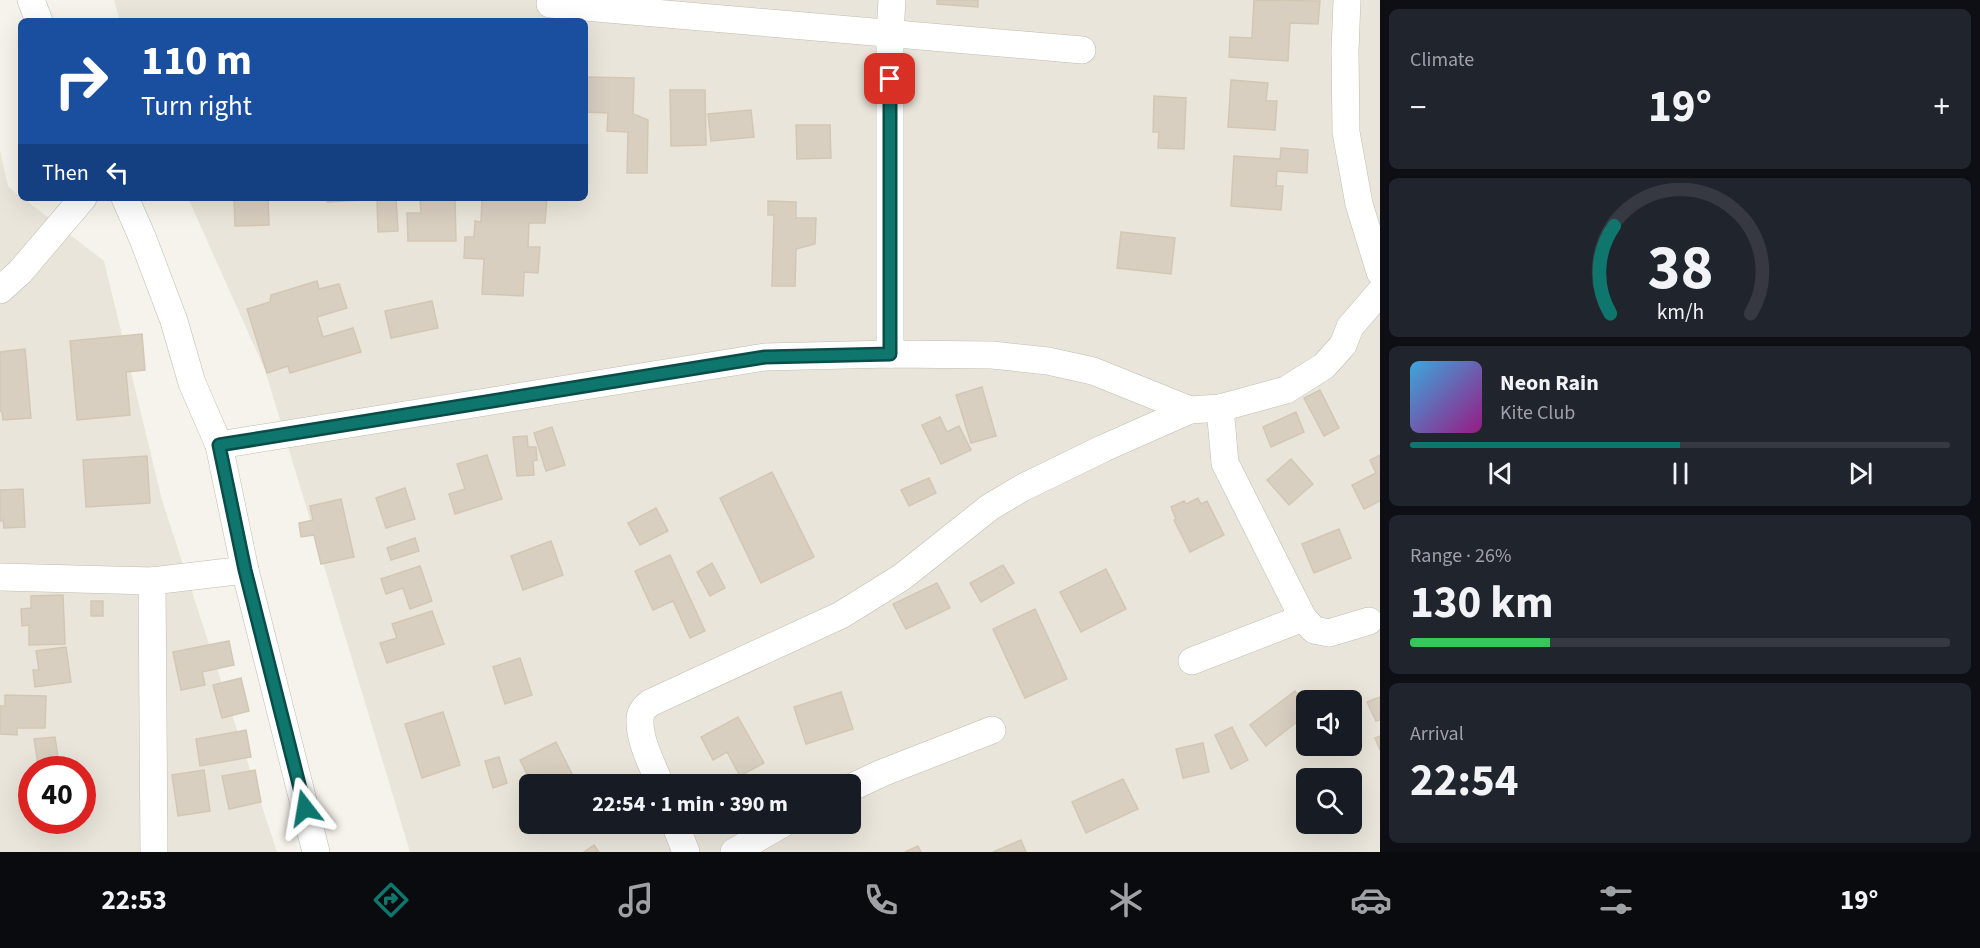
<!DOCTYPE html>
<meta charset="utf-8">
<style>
:root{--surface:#171b24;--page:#20242c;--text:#f1f3f6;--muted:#9ea1a6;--line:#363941;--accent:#0f766e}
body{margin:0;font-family:"Source Sans 3",sans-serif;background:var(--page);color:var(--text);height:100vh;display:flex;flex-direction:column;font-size:22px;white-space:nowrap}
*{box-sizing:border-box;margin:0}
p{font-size:20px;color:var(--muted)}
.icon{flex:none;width:33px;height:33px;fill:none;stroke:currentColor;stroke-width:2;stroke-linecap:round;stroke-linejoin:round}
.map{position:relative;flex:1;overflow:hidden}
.side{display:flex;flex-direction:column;gap:9px;padding:9px;background:#0d0f14;width:600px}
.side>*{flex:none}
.hud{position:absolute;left:18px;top:18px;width:570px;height:183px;border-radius:9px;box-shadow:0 6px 24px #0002;background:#1a4fa0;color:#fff;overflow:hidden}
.controls{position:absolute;left:1296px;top:690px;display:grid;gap:12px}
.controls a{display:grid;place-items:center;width:66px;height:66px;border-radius:9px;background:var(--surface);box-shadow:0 6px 24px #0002;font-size:30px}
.speed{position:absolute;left:18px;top:756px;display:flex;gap:12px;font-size:30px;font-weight:700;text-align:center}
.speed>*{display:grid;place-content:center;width:78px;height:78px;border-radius:50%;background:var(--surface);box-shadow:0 6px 24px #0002;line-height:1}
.speed .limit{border:9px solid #d22;background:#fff;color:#111}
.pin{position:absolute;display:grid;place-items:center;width:51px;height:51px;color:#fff;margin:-26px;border-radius:12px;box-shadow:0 3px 9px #0006}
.me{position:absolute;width:66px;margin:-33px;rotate:346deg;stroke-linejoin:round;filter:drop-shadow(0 0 4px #0008)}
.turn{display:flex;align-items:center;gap:21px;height:126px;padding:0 24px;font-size:27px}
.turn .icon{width:78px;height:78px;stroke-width:2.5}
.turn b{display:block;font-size:42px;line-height:51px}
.then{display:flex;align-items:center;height:57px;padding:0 24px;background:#0003;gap:12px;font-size:22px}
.big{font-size:45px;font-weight:700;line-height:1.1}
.side .card{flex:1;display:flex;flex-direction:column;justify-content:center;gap:9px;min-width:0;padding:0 21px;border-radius:9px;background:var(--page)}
.side .dial{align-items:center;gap:0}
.dial svg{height:156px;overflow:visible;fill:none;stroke:var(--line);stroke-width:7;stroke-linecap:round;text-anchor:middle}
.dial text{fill:var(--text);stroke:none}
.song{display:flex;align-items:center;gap:18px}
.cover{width:72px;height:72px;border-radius:9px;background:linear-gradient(135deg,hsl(200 70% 55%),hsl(310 70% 35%))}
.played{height:6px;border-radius:3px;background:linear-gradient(90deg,var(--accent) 50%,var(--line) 50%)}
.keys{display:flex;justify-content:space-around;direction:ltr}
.heat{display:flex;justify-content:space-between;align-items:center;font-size:33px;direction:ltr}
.charge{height:9px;border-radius:4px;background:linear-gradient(90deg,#34c759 26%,var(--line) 0)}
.trip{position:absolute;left:519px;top:774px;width:342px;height:60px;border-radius:9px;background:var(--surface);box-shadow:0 6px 24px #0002;font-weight:700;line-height:60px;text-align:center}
.tab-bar{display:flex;height:96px;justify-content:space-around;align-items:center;background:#090b0e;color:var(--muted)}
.tab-bar .icon{width:42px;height:42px}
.tab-bar .on{color:var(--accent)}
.tab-bar b{font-size:27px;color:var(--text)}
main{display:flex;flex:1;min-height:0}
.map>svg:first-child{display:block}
</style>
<main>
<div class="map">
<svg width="1380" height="852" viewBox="0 0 1380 852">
<rect width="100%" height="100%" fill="#f6f3ec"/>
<g fill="#eae5da" fill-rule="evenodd">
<path d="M114 0H1380V852H410L265 370 188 198H585V21H120ZM1306 700H1352V746H1306ZM1306 778H1352V824H1306ZM530 784H850V824H530Z"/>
<path d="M0 151 8 186 21 198H23L104 261 162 500 277 852H0ZM32 770H82V820H32Z"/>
</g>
<g fill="#d8cfc1" stroke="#d3c7b4" stroke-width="1.5">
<path d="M937 0H978V7L937 4Z"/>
<path d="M1254 0 1320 1 1318 24 1290 23 1288 61 1229 57 1230 37 1252 38Z"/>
<path d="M585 77 634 78 633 114 648 120 647 173H627L628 132 607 131 608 113 585 112Z"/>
<path d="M1231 80 1268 83 1266 101H1277L1275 130 1228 127Z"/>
<path d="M670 90H705L706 145 671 146Z"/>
<path d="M1154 96 1186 98 1184 149 1158 148 1159 132H1153Z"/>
<path d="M751 110 754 137 711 141 708 114Z"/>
<path d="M796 125H830L831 158 797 159Z"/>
<path d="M1281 148 1308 150 1307 173 1277 171 1276 186H1283L1281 210 1231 206 1234 156 1280 159Z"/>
<path d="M234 198H268L269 225 235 226Z"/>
<path d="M326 198H363V200L327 202Z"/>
<path d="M377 198H396L398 231 378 232Z"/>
<path d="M420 198H455L456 241H408L407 213H421Z"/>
<path d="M479 198H547L545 223H529L528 247H540L538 273 524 272 523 296 482 294 484 259 464 258 465 237H474L475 221 481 222 482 198Z"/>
<path d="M768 201 796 202V218H816L815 244 796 249 795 286H772L774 215H768Z"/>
<path d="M1121 232 1175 238 1171 274 1117 268Z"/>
<path d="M317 281 319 289 339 284 347 308 317 317 323 337 353 328 361 352 290 373 288 366 267 373 247 309 270 302 271 295Z"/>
<path d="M432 301 438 328 391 338 385 311Z"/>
<path d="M142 334 145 370 126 372 130 415 77 420 70 341Z"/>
<path d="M25 349 31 418 3 420 2 412 0 411V352Z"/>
<path d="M982 387 996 436 971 443 956 395Z"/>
<path d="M1320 390 1339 428 1324 436 1304 398Z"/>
<path d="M1296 412 1304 432 1271 447 1263 427Z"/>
<path d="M940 417 947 432 959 426 971 450 941 464 922 425Z"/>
<path d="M552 427 565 465 546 471 534 433Z"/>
<path d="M527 436 528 447H536L537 460 533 461 534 475 517 476 513 437Z"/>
<path d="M487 455 502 499 455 514 449 494 465 489 457 464Z"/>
<path d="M1380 455V501L1364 509 1352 485 1376 473 1370 460Z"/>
<path d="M147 456 150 503 86 507 83 460Z"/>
<path d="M1291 459 1313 484 1289 505 1267 480Z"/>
<path d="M772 472 814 557 761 583 720 498Z"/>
<path d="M929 478 936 493 909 506 901 490Z"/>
<path d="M405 488 415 519 386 528 376 498Z"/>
<path d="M23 489 25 527 4 528 3 520 0 521V490Z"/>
<path d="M1198 498 1201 504 1207 501 1224 535 1190 552 1174 520 1176 519 1171 507 1184 501 1186 504Z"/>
<path d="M341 499 354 557 321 564 314 535 301 537 299 523 313 520 310 506Z"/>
<path d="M656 508 668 531 640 545 628 523Z"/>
<path d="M1339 529 1351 558 1314 573 1302 544Z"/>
<path d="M415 538 419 551 391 560 387 548Z"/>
<path d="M551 541 563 575 523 590 511 556Z"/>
<path d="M670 555 705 631 690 638 673 601 653 610 635 571Z"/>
<path d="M712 563 725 588 710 596 697 572Z"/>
<path d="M1003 565 1014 583 981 602 970 583Z"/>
<path d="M420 566 432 601 410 609 403 588 386 594 381 579Z"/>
<path d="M1106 569 1126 609 1081 632 1060 592Z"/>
<path d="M937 583 950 608 906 629 893 604Z"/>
<path d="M63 595 65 644 29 645V625L22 626 21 609 31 608V596Z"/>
<rect x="91" y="601" width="12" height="15"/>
<path d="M1035 609 1067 679 1025 698 993 629Z"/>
<path d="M432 611 444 644 387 663 380 643 397 638 392 624Z"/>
<path d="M229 641 234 665 202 672 205 685 181 690 173 652Z"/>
<path d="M66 647 71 682 35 687 33 670H39L36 651Z"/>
<path d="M520 658 532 695 505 704 493 667Z"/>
<path d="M241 678 249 711 222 718 213 685Z"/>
<path d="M1295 691 1306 706V715L1266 746 1250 725Z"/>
<path d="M841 692 853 729 806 744 794 707Z"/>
<path d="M5 695 46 696 45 728H17V735L0 734V706H5Z"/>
<path d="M1380 697V720L1376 721 1367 702Z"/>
<path d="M443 712 460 765 422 778 405 724Z"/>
<path d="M738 717 764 763 740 776 727 752 713 760 701 737Z"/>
<path d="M1232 727 1248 760 1231 769 1215 735Z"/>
<path d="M246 730 251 757 200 766 196 739Z"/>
<path d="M1380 736V750L1375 738Z"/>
<path d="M55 737 60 770H39L34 739Z"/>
<path d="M556 742 572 774 550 784H532L520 760Z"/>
<path d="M1203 743 1209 772 1183 778 1176 749Z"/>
<path d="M499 757 507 783 493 788 485 761Z"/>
<path d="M204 770 210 811 178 816 172 775Z"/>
<path d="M255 770 261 802 229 809 222 776Z"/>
<path d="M1123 779 1138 809 1086 833 1072 802Z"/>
<path d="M1021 840 1026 852H993Z"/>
<path d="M594 845 599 852H584Z"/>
<path d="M918 846 921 852H905Z"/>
</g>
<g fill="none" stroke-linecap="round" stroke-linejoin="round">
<defs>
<g id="minor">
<path d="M31 0 39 21"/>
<path d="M1347 0 1345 51 1346 132 1359 204 1380 272"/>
<path d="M550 4 1082 50"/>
<path d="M125 198 143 239 174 321 192 383 219 445 245 570 316 852"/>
<path d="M0 290 20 272 83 198"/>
<path d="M890 354V33L892 0"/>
<path d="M1220 408 1225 463 1303 618 1314 630 1329 633 1369 621"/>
<path d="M219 445 765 357 890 354 992 355 1048 361 1093 371 1190 410 1220 408 1286 390 1324 366 1343 345 1350 327 1380 292"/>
<path d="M0 577 152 581 245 570"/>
<path d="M152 581 154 852"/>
<path d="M1192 661 1303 618"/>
<path d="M660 784C652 764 639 741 640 719 640 712 645 707 650 703L841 615 902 577 990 507 1022 488 1104 448 1190 410"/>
<path d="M850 788 882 773 992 730"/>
<path d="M675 824 686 852"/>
<path d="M734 852 782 824"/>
</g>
</defs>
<use href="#minor" stroke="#c2bbae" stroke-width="28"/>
<use href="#minor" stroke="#fff" stroke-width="27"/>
</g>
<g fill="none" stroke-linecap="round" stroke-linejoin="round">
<defs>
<path id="route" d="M305 808 245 570 219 445 765 357 890 354V79"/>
</defs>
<use href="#route" stroke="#0a4d48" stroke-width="15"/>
<use href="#route" stroke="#0f766e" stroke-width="10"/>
</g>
</svg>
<div class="controls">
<a><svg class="icon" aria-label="sound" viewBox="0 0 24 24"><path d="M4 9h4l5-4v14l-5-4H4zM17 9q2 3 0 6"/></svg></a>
<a><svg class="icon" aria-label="search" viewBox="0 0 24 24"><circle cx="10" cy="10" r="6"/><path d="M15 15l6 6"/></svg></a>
</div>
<div class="speed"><div class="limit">40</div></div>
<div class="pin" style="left:890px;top:79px;background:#d93025"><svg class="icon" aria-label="arrive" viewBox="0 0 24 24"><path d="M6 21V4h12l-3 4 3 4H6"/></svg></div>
<svg class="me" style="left:305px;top:808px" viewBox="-20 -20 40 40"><path d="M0-17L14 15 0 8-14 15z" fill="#0f766e" stroke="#fff" stroke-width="4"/></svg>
<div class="trip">22:54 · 1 min · 390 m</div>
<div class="hud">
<div class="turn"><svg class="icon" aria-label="right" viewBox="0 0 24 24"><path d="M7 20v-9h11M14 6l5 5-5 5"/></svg><div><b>110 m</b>Turn right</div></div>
<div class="then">Then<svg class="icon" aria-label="left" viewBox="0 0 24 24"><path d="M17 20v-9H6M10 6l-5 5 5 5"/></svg></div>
</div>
</div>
<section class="side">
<div class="card"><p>Climate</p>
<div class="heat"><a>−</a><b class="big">19°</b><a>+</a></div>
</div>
<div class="card dial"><svg viewBox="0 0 100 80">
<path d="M14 69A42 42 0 1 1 86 69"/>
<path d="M14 69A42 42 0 0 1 16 24" stroke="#0f766e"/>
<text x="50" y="56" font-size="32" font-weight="700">38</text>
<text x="50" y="72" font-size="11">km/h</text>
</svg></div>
<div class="card">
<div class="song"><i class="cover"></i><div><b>Neon Rain</b><p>Kite Club</p></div></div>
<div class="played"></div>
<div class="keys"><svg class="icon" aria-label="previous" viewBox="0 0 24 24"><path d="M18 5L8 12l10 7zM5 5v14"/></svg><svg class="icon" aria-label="pause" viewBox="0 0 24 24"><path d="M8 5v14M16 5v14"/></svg><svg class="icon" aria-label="next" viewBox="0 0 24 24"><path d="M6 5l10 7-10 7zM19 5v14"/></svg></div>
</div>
<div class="card"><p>Range · 26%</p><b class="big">130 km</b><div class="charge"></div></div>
<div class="card"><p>Arrival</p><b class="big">22:54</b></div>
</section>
</main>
<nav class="tab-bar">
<b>22:53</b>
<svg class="icon on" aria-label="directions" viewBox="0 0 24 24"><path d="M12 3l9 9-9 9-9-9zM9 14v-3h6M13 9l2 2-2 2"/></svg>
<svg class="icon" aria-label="music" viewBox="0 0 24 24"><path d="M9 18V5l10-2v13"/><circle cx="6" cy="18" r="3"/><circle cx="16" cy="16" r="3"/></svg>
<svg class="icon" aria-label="phone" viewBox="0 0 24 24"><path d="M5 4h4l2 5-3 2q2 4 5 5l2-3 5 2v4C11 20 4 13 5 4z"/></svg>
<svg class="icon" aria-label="climate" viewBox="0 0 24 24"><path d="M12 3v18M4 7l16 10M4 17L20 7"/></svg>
<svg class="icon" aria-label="car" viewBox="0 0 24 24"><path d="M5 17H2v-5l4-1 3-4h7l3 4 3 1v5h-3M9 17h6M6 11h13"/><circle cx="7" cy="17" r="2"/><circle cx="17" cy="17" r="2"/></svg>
<svg class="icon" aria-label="filters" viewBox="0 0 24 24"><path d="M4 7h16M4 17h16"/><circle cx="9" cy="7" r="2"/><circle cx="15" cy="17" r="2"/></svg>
<b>19°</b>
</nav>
